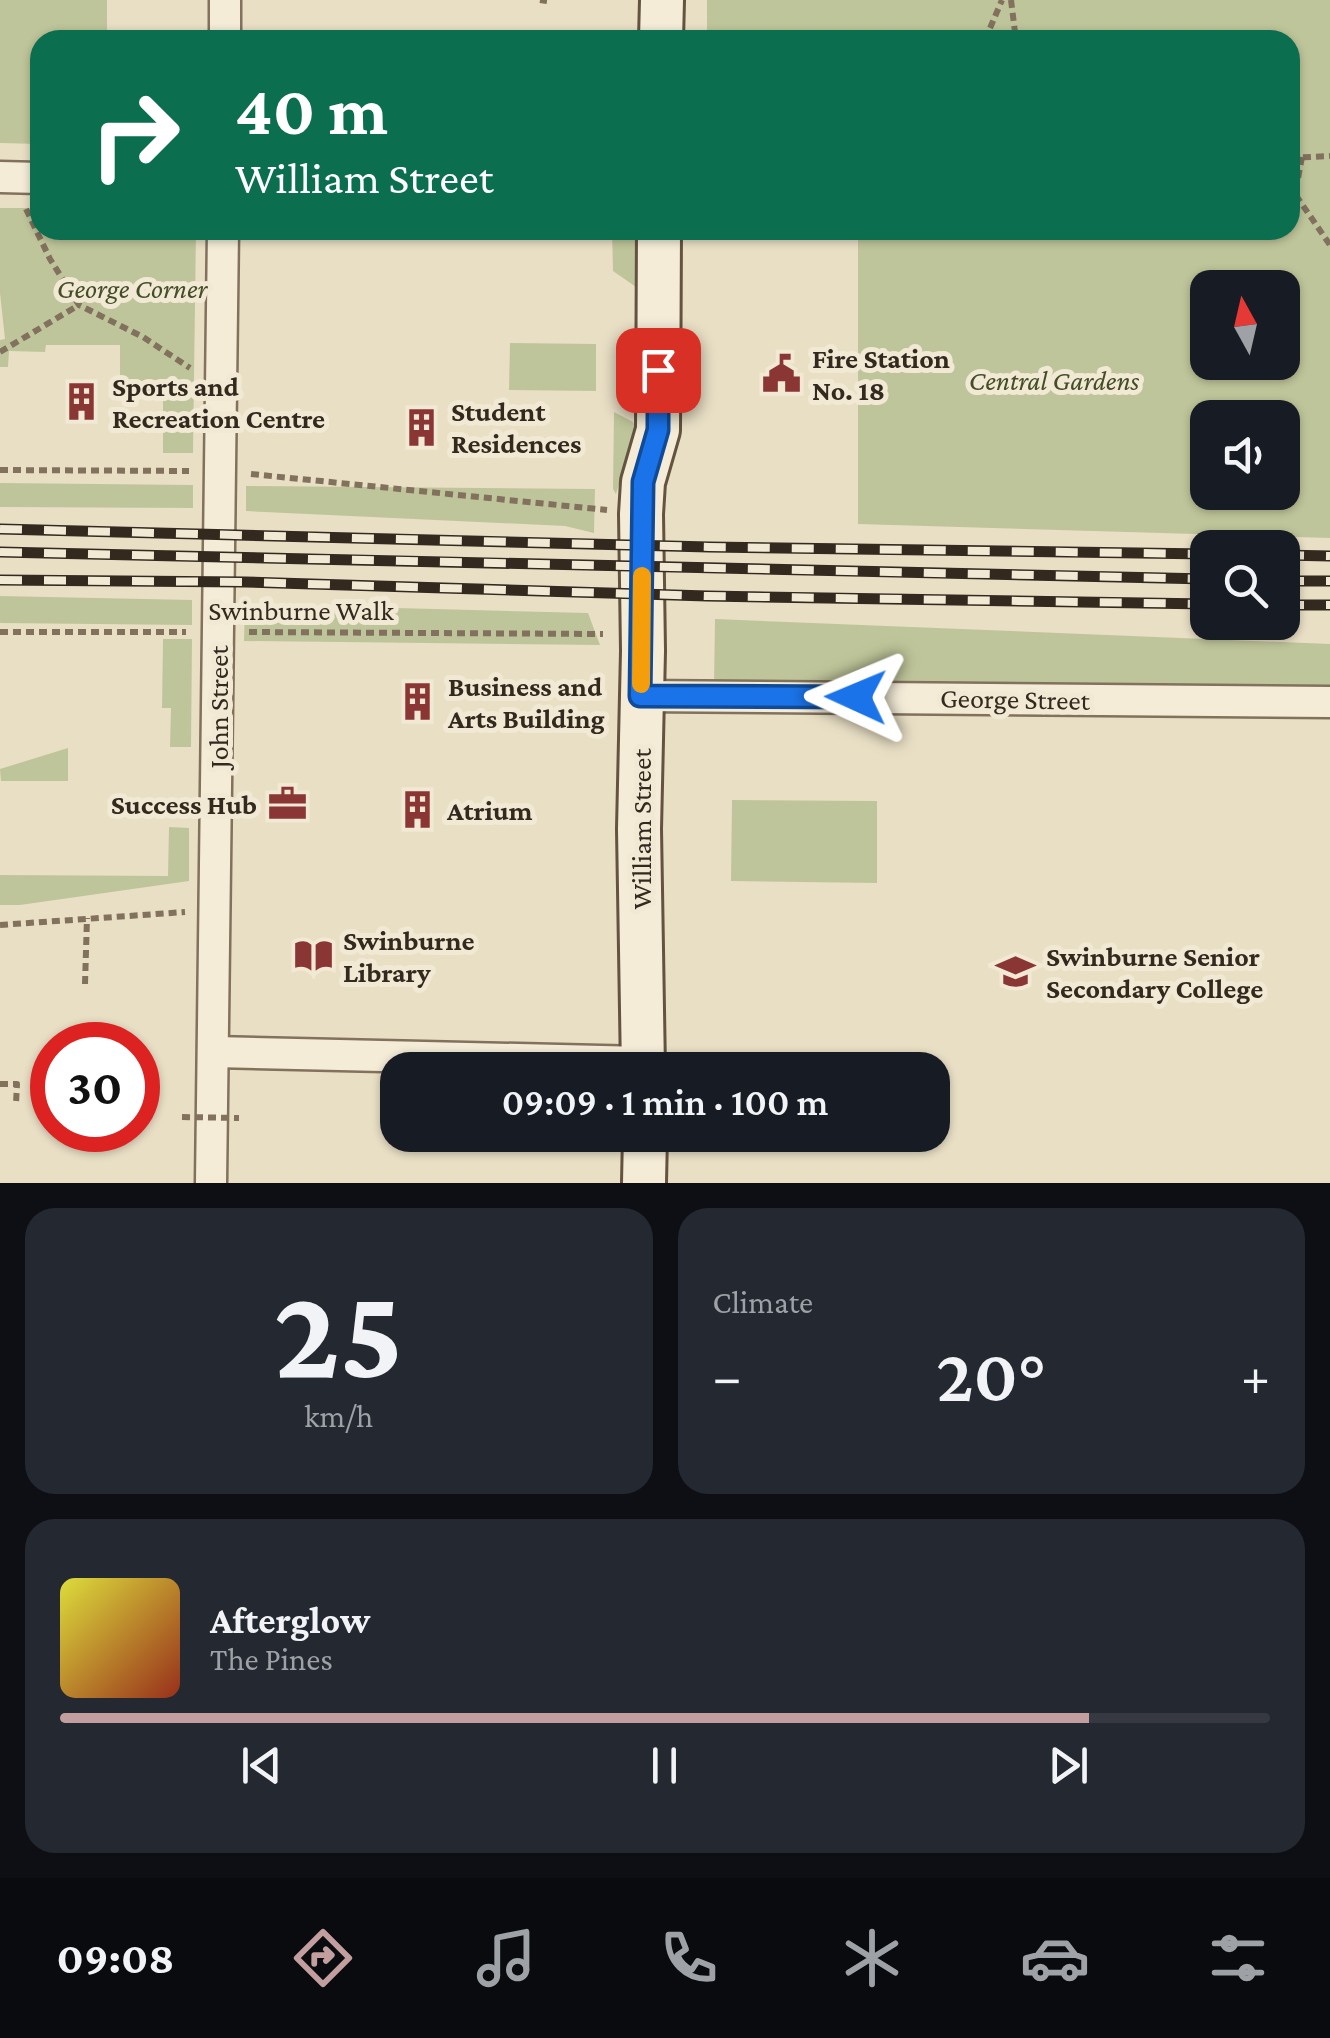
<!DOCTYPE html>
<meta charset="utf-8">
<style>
:root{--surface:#171b24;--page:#242831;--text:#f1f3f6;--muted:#9ea1a6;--line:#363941;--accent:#c29e9f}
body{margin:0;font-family:"Crimson Pro",serif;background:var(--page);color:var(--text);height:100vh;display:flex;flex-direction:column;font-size:38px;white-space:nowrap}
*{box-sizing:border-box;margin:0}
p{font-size:32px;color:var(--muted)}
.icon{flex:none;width:55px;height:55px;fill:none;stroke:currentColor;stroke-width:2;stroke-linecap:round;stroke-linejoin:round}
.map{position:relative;height:1183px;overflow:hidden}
.side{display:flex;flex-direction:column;gap:25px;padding:25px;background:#0d0f14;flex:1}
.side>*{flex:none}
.hud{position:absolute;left:30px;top:30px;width:1270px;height:210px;border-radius:30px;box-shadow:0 2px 8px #0004;background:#0b6e4f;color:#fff;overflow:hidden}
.needle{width:65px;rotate:352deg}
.controls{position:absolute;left:1190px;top:270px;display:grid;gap:20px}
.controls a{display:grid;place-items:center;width:110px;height:110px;border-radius:20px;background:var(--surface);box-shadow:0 2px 8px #0004;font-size:50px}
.speed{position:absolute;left:30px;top:1022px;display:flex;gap:20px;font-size:50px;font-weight:700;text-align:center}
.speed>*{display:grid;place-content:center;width:130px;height:130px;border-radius:50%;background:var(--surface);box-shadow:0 2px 8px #0004;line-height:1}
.speed .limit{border:15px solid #d22;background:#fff;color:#111}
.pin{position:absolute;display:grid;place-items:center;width:85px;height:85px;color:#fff;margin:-42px;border-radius:20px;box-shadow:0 5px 15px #0006}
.me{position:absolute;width:110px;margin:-55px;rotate:271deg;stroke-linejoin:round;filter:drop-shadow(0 0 8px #0008)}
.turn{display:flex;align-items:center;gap:35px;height:210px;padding:0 40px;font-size:45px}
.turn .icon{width:130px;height:130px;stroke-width:2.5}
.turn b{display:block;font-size:70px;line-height:85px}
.big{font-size:75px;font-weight:600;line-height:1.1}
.side .widget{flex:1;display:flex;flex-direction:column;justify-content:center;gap:15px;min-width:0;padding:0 35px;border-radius:30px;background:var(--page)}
.side .dial{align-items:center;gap:0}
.dial b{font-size:130px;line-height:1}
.song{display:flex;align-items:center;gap:30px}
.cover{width:120px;height:120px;border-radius:15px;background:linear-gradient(135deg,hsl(60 70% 55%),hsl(10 70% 35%))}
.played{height:10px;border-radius:5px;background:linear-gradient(90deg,var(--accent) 85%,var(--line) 85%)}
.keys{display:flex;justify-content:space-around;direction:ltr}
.heat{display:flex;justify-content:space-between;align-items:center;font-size:55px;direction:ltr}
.side .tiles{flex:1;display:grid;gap:25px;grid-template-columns:1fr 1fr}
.widget:last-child{grid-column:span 2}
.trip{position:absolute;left:380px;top:1052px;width:570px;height:100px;border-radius:30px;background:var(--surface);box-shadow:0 2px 8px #0004;font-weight:600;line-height:100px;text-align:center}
.menu{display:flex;height:160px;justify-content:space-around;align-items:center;background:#090b0e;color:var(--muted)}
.menu .icon{width:70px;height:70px}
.menu .active{color:var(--accent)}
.menu b{font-size:45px;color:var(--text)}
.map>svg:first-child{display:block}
</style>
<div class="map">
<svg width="1330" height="1183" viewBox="0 0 1330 1183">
<rect width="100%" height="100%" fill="#e9dfc5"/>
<g fill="#bfc59a" fill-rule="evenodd">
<path d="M0 0H107V37L65 36 64 40H40V144L0 143Z"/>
<path d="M707 0H1330V538L858 524V230H1290V40H707ZM1208 288H1282V362H1208ZM1208 418H1282V492H1208Z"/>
<path d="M0 208H40V230H196L193 453H163V394L120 393V345H46L45 352 9 351 8 367H0V340L5 339 0 293Z"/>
<path d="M612 230H638L636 287 613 271Z"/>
<path d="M510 343 596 344V391L509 390Z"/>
<path d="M614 412 633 422 636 429 616 494 613 489Z"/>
<path d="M0 483 193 485V508L0 507Z"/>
<path d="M246 486 595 489 594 533 565 526 246 511Z"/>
<path d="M0 596 192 600V625L0 623Z"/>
<path d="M245 604 588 613 600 645 244 641Z"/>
<path d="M715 619 1330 644V693L714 685Z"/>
<path d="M163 639H192L191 747H170L171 708H162Z"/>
<path d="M68 748V781H1L0 769Z"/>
<path d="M732 800 877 801V883L731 881Z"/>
<path d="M169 827 189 828V881L20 905H0V875L168 876Z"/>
</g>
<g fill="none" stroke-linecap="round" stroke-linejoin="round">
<defs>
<g id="street">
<path d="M225 40V0"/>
<path d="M0 177 40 178"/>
<path d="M640 696 1330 702"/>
<path d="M215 1052 643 1062"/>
<path d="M211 1183 223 230"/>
</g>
<g id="secondary">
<path d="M661 40 662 0"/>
<path d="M643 1070 639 829 643 651 641 514 643 482 658 430 659 230"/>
<path d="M644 1183 645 1135"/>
</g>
</defs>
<use href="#street" stroke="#81715d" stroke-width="35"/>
<use href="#secondary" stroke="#635340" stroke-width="48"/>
<g stroke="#81715d" stroke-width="6" stroke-dasharray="8 5" stroke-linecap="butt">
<path d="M540 0 547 1"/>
<path d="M1011 0 1016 40"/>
<path d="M985 40 1002 0"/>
<path d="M1302 157 1295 194 1330 245"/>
<path d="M1290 158 1330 156"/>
<path d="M26 209 50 259 79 305 143 337 190 368"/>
<path d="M0 352 79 305"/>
<path d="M0 470 189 471"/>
<path d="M251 474 607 510"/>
<path d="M0 632H186"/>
<path d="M249 632 603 634"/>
<path d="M0 925 185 912"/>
<path d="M85 984 87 918"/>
<path d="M0 1084H17L16 1104"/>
</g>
<use href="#street" stroke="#f4ecd7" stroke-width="30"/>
<use href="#secondary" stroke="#f4ecd7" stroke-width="42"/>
<defs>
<g id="rail">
<path d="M0 529 709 547 1208 554"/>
<path d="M0 552 1208 579"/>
<path d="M1282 555 1330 556"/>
<path d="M0 580 245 582 707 596 1208 604"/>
<path d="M1282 581H1330"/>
<path d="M1282 605H1330"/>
</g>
</defs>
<use href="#rail" stroke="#33291f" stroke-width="11"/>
<use href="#rail" stroke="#f1e9d4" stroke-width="8" stroke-dasharray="22" stroke-linecap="butt"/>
<path stroke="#81715d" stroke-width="6" stroke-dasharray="8 5" stroke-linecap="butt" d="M182 1117 239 1118"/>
</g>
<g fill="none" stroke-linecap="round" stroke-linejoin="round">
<defs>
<path id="route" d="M658 370V430L643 482 640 696 856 697"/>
</defs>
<use href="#route" stroke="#114b97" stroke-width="25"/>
<use href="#route" stroke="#1a73e8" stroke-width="18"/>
<path stroke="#f59e0b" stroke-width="18" d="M641 684 642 576"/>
</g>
<defs>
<symbol id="civic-bare" viewBox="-9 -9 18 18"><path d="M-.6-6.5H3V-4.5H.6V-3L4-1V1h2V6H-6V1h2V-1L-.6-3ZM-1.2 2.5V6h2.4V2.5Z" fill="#893634" stroke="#f1e9d4" stroke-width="2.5" paint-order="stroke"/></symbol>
<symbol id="building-bare" viewBox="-9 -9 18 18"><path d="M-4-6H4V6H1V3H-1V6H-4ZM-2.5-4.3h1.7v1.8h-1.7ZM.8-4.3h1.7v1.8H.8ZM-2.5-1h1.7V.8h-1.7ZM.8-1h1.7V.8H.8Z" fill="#893634" stroke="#f1e9d4" stroke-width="2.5" paint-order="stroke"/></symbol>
<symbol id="office-bare" viewBox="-9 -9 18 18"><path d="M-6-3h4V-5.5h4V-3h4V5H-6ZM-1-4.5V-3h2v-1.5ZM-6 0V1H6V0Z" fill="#893634" stroke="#f1e9d4" stroke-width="2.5" paint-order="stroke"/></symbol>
<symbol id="library-bare" viewBox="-9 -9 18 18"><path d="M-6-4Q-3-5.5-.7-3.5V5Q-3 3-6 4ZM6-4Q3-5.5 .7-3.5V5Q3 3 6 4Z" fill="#893634" stroke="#f1e9d4" stroke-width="2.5" paint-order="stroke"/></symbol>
<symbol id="school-bare" viewBox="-9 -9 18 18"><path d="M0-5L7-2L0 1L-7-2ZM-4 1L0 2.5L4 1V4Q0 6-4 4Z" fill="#893634" stroke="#f1e9d4" stroke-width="2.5" paint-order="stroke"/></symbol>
</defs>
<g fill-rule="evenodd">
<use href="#civic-bare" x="754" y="346" width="55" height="55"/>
<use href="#building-bare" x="54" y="374" width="55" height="55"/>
<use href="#building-bare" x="394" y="400" width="55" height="55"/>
<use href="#building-bare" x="390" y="674" width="55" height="55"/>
<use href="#office-bare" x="260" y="776" width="55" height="55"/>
<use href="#building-bare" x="390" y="782" width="55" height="55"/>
<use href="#library-bare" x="286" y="928" width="55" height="55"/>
<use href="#school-bare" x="988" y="944" width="55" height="55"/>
</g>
<g text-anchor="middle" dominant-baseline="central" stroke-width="10" stroke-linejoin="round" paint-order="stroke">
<g font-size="28" font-style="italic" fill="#434d28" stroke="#f1e9d4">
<text x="132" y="288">George Corner</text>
<text x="1054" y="380">Central Gardens</text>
</g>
<g font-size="28" font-weight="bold" fill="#33291f" stroke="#f1e9d4" text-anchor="start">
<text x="812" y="358">Fire Station<tspan x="812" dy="32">No. 18</tspan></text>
<text x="112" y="386">Sports and<tspan x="112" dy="32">Recreation Centre</tspan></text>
<text x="451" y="411">Student<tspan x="451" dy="32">Residences</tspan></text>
<text x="448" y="686">Business and<tspan x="448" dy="32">Arts Building</tspan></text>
<text x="257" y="804" text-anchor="end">Success Hub</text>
<text x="447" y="810">Atrium</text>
<text x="343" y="940">Swinburne<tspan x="343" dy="32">Library</tspan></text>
<text x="1046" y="956">Swinburne Senior<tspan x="1046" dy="32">Secondary College</tspan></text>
</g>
<g font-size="28" fill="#33291f" stroke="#f1e9d4">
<text x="301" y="610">Swinburne Walk</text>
<text transform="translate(1015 699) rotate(1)">George Street</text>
<text transform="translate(218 707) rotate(-90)">John Street</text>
<text transform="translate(641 829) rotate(-90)">William Street</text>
</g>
</g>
</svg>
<div class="controls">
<a><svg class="needle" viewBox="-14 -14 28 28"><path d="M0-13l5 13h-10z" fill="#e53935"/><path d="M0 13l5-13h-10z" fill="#9ea1a6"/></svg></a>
<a><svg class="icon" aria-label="sound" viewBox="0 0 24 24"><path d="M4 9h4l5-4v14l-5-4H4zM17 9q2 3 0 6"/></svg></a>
<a><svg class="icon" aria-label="search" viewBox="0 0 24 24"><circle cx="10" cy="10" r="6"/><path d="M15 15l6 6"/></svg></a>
</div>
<div class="speed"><div class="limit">30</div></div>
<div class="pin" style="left:658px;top:370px;background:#d93025"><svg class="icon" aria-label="arrive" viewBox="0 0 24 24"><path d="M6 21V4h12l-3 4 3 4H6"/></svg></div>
<svg class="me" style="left:856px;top:697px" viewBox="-20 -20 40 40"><path d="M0-17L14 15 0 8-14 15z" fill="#1a73e8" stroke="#fff" stroke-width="4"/></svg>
<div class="trip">09:09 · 1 min · 100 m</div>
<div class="hud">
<div class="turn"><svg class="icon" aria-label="right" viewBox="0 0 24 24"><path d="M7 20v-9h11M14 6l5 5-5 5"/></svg><div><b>40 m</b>William Street</div></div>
</div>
</div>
<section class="side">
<div class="tiles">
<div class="widget dial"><b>25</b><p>km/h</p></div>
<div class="widget"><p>Climate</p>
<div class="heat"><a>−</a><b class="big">20°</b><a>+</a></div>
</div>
<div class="widget">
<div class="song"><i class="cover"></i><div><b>Afterglow</b><p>The Pines</p></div></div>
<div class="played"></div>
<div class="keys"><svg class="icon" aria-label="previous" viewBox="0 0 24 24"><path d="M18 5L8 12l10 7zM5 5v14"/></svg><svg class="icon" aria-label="pause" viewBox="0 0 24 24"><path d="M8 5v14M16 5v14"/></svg><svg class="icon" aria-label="next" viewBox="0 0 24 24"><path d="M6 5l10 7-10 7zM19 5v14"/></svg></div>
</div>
</div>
</section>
<nav class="menu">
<b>09:08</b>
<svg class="icon active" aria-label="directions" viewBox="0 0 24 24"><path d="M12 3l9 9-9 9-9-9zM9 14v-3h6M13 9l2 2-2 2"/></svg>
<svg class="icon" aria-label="music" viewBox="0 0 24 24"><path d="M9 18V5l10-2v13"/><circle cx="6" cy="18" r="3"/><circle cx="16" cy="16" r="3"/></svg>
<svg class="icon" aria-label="phone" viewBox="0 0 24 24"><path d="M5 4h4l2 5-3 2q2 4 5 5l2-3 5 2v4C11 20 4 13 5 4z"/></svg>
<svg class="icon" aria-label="climate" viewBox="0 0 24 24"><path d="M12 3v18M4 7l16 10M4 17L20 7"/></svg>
<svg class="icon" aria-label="car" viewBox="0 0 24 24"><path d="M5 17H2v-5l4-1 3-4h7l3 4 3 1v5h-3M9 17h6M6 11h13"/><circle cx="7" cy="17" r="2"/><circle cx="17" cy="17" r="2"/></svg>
<svg class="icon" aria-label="filters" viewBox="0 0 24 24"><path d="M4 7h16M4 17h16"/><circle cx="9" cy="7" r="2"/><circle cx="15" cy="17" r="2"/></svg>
</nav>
